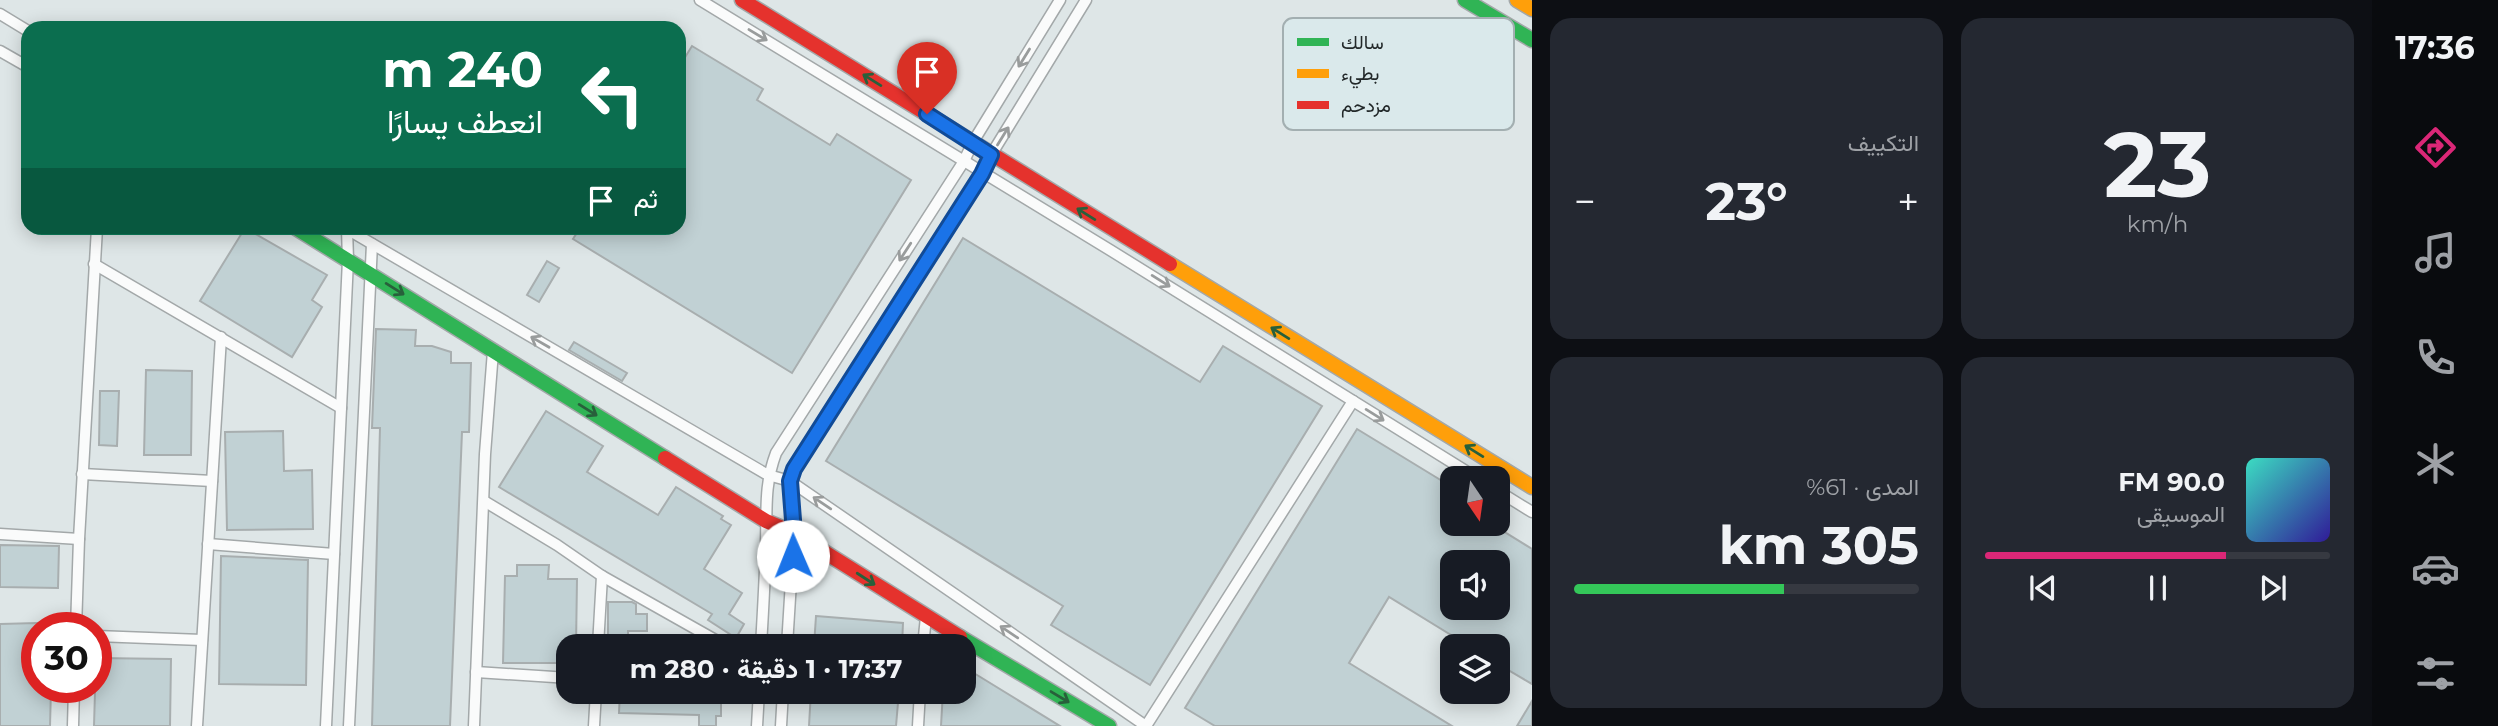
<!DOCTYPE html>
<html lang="ar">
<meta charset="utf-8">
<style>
:root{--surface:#171b24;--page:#242831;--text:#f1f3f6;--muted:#9ea1a6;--line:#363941;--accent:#db2777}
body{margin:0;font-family:Montserrat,Vazirmatn,sans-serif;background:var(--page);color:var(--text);direction:rtl;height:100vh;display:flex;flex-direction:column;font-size:26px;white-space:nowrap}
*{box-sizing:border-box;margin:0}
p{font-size:23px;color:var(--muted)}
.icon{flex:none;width:38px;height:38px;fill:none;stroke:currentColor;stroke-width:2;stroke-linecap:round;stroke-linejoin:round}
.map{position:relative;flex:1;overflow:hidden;direction:ltr}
.drawer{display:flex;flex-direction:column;gap:18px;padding:18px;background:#0d0f14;width:840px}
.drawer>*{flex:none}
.hud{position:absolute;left:21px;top:21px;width:665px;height:214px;border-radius:21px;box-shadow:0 4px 18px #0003;direction:rtl;background:#0b6e4f;color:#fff;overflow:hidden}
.needle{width:46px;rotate:167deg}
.controls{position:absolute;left:1440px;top:466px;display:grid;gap:14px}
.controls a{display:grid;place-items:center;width:70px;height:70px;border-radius:14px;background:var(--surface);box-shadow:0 4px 18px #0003;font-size:35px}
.speed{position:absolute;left:21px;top:612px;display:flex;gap:14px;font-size:35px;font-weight:700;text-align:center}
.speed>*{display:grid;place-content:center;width:91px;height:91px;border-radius:50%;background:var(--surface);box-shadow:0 4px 18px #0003;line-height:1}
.speed .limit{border:10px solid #d22;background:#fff;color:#111}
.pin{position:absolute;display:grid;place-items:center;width:60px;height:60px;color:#fff;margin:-72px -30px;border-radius:50% 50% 50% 0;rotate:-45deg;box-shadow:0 0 7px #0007}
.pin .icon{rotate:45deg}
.me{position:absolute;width:77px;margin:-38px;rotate:359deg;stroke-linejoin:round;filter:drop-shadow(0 0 5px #0008)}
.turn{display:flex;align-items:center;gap:24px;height:147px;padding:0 28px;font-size:32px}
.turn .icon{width:91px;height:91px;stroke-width:2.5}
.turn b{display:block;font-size:49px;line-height:60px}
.then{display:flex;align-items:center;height:66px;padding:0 28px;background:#0003;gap:14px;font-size:26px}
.big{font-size:52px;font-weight:700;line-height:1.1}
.drawer .card{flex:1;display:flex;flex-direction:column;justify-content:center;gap:10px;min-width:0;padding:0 24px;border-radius:21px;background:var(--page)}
.drawer .dial{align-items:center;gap:0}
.dial b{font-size:91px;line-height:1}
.song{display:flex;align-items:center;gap:21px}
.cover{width:84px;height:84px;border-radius:10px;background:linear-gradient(135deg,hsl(170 70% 55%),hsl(250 70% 35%))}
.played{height:7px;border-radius:4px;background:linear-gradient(90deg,var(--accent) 70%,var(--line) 70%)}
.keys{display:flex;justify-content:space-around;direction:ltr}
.heat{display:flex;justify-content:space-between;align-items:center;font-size:38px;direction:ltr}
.charge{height:10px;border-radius:5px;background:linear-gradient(90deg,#34c759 61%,var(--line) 0)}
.drawer .tiles{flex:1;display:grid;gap:18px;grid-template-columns:repeat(2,1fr)}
.trip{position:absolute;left:556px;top:634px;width:420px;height:70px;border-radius:21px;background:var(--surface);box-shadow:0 4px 18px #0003;font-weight:700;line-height:70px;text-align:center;direction:rtl}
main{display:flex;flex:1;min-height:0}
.dock{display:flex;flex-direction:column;width:126px;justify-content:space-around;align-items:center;background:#090b0e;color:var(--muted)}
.dock .icon{width:49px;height:49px}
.dock .on{color:var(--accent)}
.dock b{font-size:32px;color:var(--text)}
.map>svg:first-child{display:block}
</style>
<main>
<nav class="dock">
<b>17:36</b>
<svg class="icon on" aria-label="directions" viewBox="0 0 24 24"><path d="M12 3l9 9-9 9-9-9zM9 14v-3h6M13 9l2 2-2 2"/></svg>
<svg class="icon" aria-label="music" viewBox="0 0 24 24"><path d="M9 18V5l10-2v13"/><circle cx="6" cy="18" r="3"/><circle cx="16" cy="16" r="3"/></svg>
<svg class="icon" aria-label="phone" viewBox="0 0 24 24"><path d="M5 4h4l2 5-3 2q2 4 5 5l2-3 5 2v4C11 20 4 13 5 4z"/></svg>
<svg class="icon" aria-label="climate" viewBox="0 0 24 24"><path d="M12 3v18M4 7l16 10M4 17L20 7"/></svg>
<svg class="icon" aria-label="car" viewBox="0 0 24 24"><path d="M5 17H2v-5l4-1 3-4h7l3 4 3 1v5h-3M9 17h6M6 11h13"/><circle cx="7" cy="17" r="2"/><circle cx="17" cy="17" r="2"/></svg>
<svg class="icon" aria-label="filters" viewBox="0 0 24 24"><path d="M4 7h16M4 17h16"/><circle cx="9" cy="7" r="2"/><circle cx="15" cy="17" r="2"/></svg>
</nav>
<section class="drawer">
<div class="tiles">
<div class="card dial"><b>23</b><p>km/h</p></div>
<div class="card"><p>التكييف</p>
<div class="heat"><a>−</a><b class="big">23°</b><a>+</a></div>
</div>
<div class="card">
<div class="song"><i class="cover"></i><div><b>90.0 FM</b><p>الموسيقى</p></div></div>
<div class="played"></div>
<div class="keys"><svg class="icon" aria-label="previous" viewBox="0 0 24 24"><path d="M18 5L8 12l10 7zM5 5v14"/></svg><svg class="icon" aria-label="pause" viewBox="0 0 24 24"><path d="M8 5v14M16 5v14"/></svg><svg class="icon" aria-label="next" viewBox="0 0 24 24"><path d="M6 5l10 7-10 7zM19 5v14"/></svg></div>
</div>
<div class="card"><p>المدى · 61%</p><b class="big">305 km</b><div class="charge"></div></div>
</div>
</section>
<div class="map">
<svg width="1532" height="726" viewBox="0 0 1532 726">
<rect width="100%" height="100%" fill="#dee6e7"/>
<g fill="#c1d1d4" stroke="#a8aeaf" stroke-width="2" fill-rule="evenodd">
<path d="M692 46 763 89 757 100 830 145 837 134 911 180 792 373 573 239 580 228H679V67Z"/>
<path d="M245 228 327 275 312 300 322 307 292 357 200 301Z"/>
<path d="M963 238 1200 382 1223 346 1322 406 1150 685 1051 625 1063 606 826 461Z"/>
<path d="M547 261 559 268 539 302 527 295Z"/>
<path d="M376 329 416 330 415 346H432L451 352V363H471L469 432H462L450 726H372L380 428H372Z"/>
<path d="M574 342 627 373 622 381 569 350Z"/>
<path d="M146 370 192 371 191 455H144Z"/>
<path d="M100 391H119L117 446 99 445Z"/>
<path d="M546 411 603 446 587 472 658 515 676 487 723 516 721 519 731 525 704 569 742 593 729 614 744 624 736 638 708 620 712 614 499 487Z"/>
<path d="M1357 429 1452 487V523H1490L1532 549V684L1498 664V646H1469L1389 597 1349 663 1452 726H1215L1185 708ZM1452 562H1498V607H1452Z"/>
<path d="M283 431 284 471 312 470 313 529 227 530 225 432Z"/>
<path d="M0 545 59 546 58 588 0 587Z"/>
<path d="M221 556 308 560 306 685 219 684Z"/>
<path d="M517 565H549L548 579H577L576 646H569V663H503L505 576H517Z"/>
<path d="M608 602H632L636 604V614H647V631H628V646H608Z"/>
<path d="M816 616 903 623 902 646H814Z"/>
<path d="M37 623V688H51L50 726H0V624Z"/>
<path d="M96 658 171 659 170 726H94Z"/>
<path d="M964 667 1060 726H941L943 691H964Z"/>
<path d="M620 691H721V716H716V726H699V715L619 713Z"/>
<path d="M811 691H899L896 726H809Z"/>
<path d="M1532 701V726H1517Z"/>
</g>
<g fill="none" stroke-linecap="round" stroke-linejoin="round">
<defs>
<g id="street">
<path d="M700 0 1110 250 1477 478"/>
<path d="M0 14 28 31"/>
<path d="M0 51 28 67"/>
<path d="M345 228 768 475 790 481 1146 726"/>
<path d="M94 264 341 408"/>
<path d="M82 474 212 481"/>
<path d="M1498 491 1532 512"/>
<path d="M484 501 557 545 602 576 726 646"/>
<path d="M0 534 79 539"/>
<path d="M208 544 334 554"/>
<path d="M76 628 79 539 97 228"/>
<path d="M96 636 202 640"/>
<path d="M598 646 602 576"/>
<path d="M761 646C763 612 765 577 766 543 767 510 764 485 776 453L964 161 973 142 1060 0"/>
<path d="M787 646 794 533 790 481 794 469 982 174 991 155 1086 0"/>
<path d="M923 646 926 617"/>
<path d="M476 672 569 678"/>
<path d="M73 726 74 688"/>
<path d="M197 726 221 337"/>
<path d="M326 726 348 260 347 228"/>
<path d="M349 726 372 244"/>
<path d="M474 726 485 454 493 351"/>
<path d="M594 726 596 691"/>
<path d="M757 726 759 691"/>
<path d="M781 726 783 691"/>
<path d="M918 726 920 691"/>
<path d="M1146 726 1353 401"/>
</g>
<g id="fast">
<path d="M1465 0 1532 40"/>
<path d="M296 228 665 458"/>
<path d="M960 637 1109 726"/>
</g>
<g id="slow">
<path d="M1517 0 1532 9"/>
<path d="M1170 264 1532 487"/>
</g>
<g id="jam">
<path d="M742 0 1170 264"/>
<path d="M665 458 766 521 794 533 960 637"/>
</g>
</defs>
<use href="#street" stroke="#a3a8a9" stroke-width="13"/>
<use href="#fast" stroke="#a3a8a9" stroke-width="17"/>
<use href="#slow" stroke="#a3a8a9" stroke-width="17"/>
<use href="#jam" stroke="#a3a8a9" stroke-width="17"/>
<use href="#street" stroke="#fafbfb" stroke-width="10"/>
<use href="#fast" stroke="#30b455" stroke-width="14"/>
<use href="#slow" stroke="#ff9f0a" stroke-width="14"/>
<use href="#jam" stroke="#e5322d" stroke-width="14"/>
</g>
<defs><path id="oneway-shaft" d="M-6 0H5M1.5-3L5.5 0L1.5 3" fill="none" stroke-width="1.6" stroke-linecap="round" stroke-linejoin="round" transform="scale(1.75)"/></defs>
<g stroke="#999c9c">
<use href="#oneway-shaft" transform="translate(758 35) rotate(31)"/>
<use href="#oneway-shaft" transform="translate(1024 58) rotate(122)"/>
<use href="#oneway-shaft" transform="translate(1003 136) rotate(-58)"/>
<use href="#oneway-shaft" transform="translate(905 252) rotate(123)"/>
<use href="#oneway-shaft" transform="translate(1161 281) rotate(32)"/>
<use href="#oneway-shaft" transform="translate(540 342) rotate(-150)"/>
<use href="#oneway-shaft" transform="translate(1375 415) rotate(32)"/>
<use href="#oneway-shaft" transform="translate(822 503) rotate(-146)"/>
<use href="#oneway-shaft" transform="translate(1009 632) rotate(-146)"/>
</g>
<g stroke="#28603b">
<use href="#oneway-shaft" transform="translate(872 80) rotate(-148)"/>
<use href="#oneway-shaft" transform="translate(1086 214) rotate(-148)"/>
<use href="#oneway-shaft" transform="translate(395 289) rotate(32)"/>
<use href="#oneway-shaft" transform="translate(1280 333) rotate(-148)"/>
<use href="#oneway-shaft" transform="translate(588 410) rotate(32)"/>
<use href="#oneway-shaft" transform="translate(1474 451) rotate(-148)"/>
<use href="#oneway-shaft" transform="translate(866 579) rotate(33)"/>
<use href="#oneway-shaft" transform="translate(1060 697) rotate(31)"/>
</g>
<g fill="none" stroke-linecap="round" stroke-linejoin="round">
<defs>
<path id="route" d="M793 556 794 533 790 481 794 469 982 174 991 155 927 114"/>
</defs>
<use href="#route" stroke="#114b97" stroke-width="18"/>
<use href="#route" stroke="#1a73e8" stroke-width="12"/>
</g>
<rect x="1283" y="18" width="231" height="112" rx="10" fill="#dae9eb" stroke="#a3afb1" stroke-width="2"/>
<rect x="1297" y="38" width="32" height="8" fill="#30b455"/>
<rect x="1297" y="69" width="32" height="9" fill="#ff9f0a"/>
<rect x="1297" y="101" width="32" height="8" fill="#e5322d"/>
<g font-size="19" fill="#222829">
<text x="1341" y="49">سالك</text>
<text x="1341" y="80">بطيء</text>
<text x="1341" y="112">مزدحم</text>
</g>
</svg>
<div class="controls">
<a><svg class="needle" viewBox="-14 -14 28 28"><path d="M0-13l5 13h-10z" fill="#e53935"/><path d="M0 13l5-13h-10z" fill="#9ea1a6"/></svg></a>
<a><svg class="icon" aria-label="sound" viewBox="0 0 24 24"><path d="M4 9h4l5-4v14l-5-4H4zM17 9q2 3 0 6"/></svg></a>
<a><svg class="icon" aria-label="layers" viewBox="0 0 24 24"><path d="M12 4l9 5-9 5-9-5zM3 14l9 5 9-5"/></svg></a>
</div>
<div class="speed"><div class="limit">30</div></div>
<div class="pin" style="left:927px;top:114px;background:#d93025"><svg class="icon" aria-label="arrive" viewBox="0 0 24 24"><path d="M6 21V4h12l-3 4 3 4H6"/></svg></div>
<svg class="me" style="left:793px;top:556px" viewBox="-20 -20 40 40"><circle r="19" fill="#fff"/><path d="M0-13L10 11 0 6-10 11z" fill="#1a73e8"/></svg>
<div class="trip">17:37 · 1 دقيقة · 280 m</div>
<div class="hud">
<div class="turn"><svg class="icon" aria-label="left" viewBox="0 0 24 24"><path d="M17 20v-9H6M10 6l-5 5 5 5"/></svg><div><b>240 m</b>انعطف يسارًا</div></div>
<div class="then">ثم<svg class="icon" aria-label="arrive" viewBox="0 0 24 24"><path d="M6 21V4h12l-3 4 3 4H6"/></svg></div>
</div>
</div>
</main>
